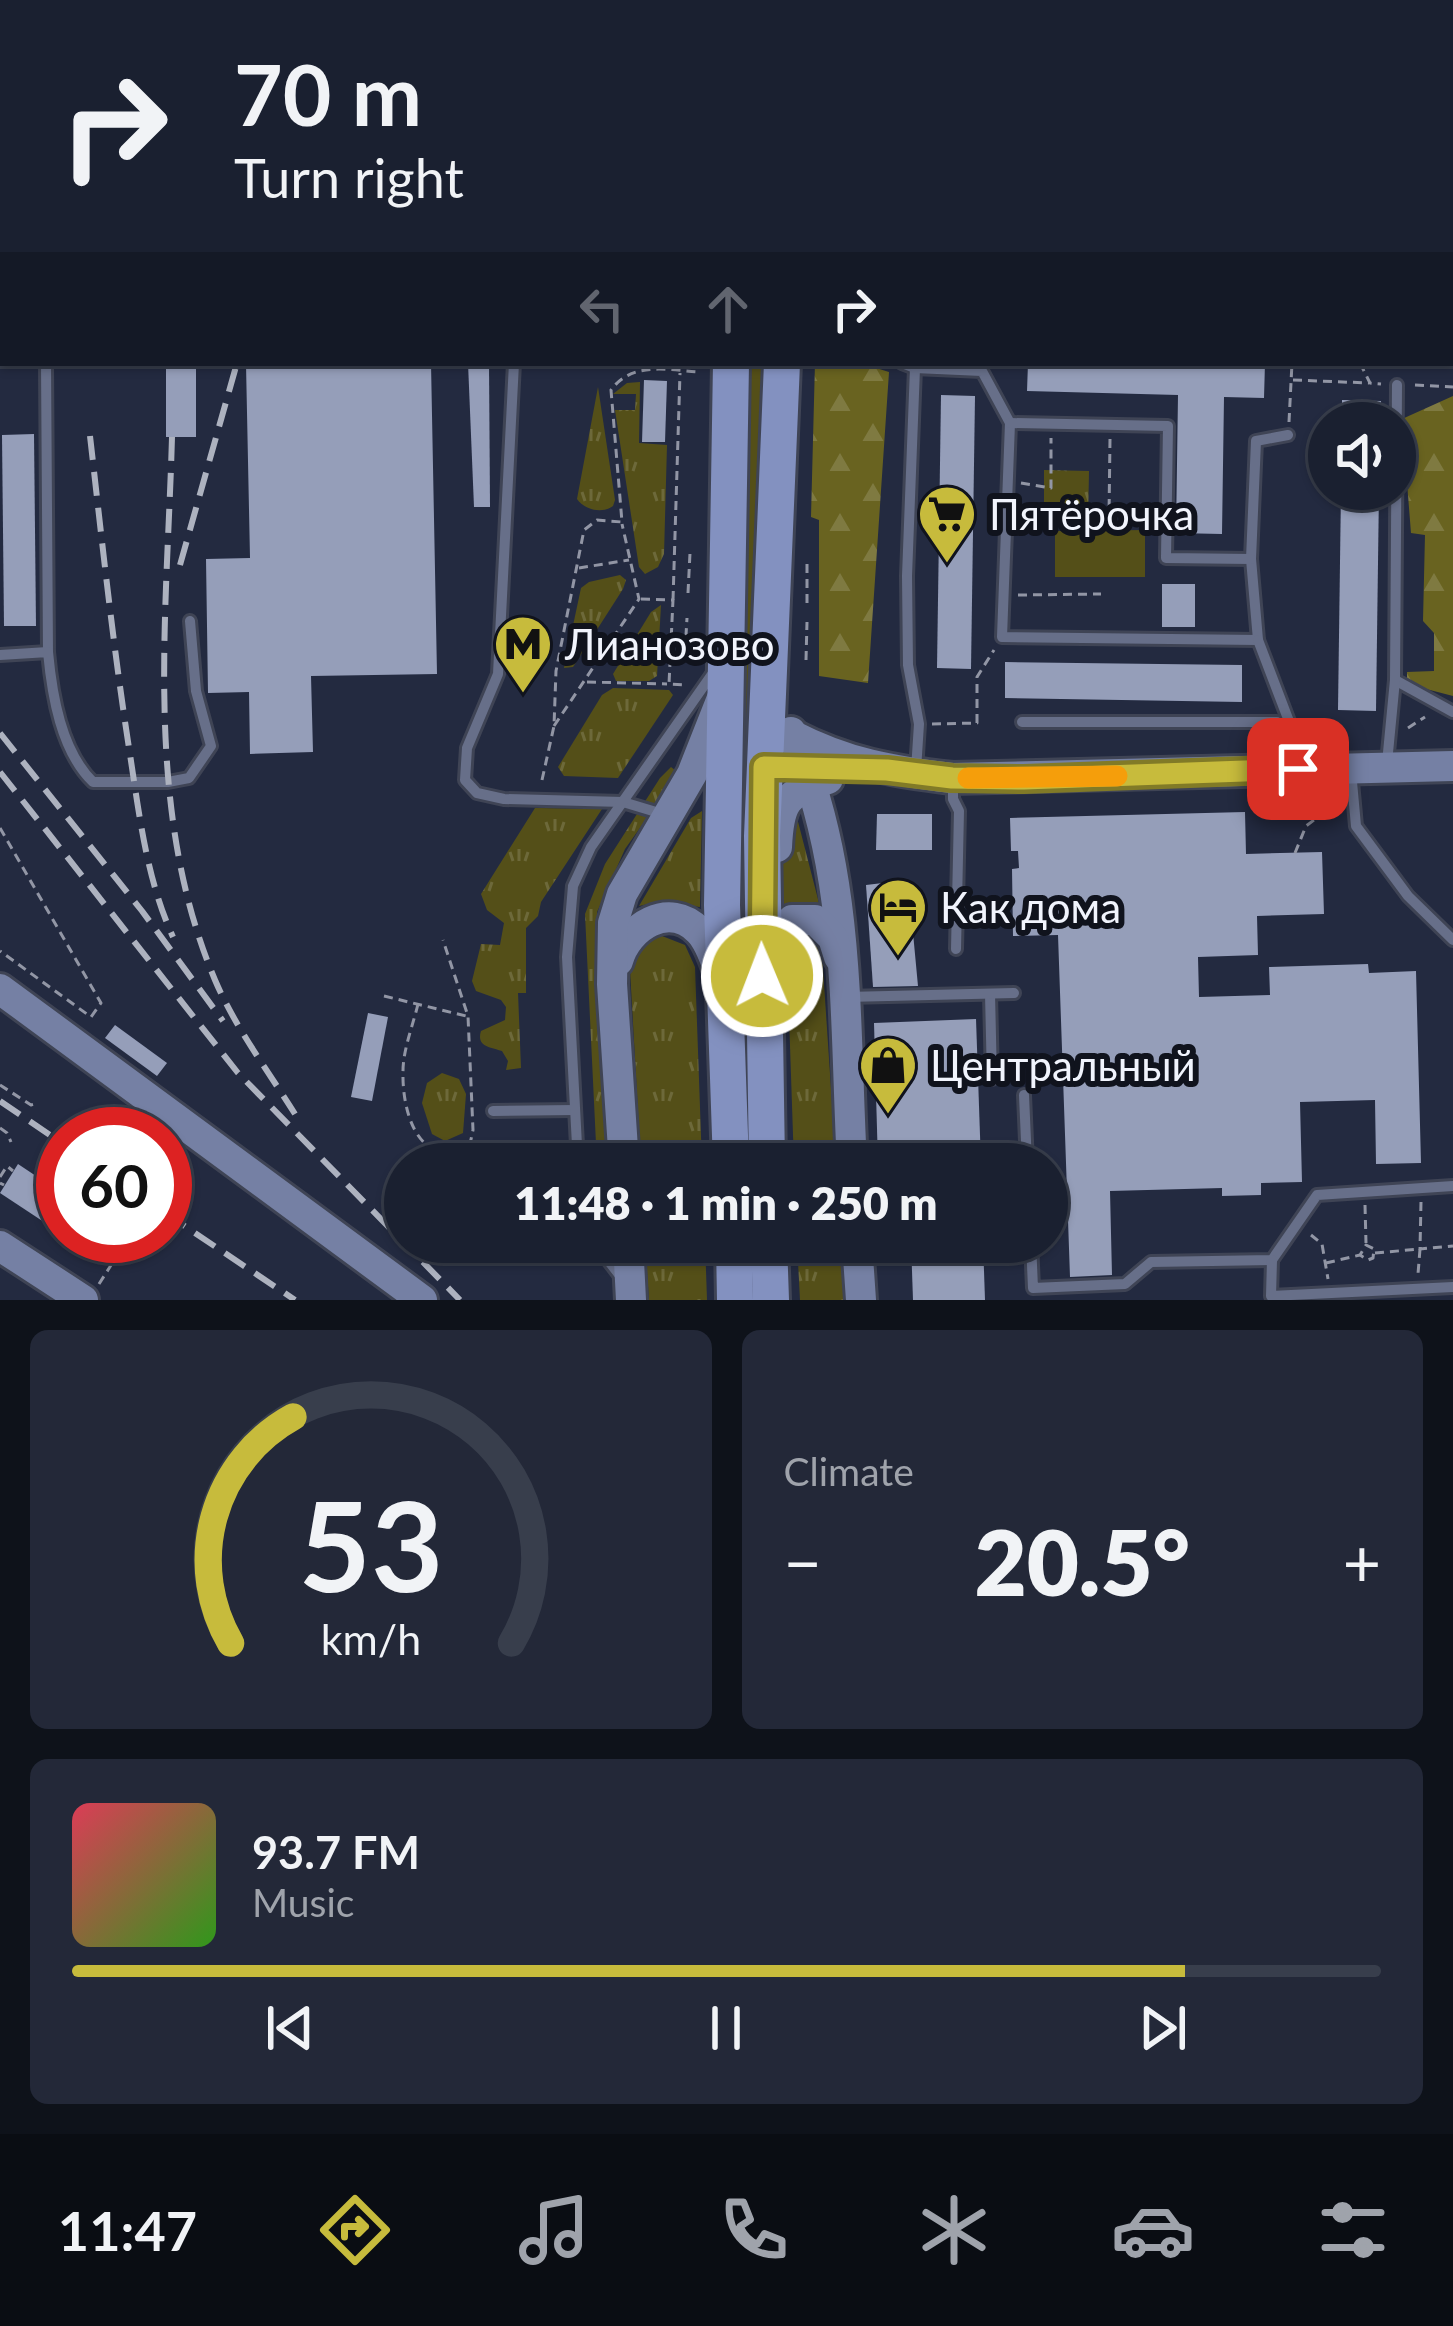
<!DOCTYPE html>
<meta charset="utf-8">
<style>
:root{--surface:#1a2030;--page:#232838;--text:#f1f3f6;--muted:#9fa3ab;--line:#383e4c;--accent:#c7bb3c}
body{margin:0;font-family:Lato,sans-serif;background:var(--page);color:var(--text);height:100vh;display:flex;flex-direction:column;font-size:45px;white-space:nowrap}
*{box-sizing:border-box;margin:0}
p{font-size:39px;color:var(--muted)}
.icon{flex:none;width:66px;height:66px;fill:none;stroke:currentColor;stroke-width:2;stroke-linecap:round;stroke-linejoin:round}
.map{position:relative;height:1300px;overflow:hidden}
.side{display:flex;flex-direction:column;gap:30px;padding:30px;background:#0e121a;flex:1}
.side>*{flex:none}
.top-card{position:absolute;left:0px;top:0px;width:1455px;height:366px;box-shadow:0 3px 9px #0004,0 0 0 3px var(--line);background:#1a2030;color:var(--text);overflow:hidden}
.fabs{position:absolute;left:1308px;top:402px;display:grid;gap:24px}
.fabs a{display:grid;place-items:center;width:108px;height:108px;border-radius:50%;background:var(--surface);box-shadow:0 3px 9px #0004,0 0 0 3px var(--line);font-size:60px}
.speed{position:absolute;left:36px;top:1107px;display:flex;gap:24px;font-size:60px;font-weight:700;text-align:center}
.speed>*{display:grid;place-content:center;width:156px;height:156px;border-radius:50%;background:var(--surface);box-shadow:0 3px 9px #0004,0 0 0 3px var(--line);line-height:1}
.speed .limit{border:18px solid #d22;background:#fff;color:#111}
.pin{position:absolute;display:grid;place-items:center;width:102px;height:102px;color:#fff;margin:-51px;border-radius:24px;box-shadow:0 6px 18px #0006}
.me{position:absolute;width:132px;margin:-66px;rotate:359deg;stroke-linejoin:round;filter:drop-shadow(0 0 9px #0008)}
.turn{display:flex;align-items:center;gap:42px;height:252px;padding:0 36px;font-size:54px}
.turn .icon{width:156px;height:156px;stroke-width:2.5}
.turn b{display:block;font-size:84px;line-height:102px}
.lanes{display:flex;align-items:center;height:114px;padding:0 36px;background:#0003;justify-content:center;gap:60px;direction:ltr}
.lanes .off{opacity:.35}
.big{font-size:90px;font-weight:800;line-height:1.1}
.side .tile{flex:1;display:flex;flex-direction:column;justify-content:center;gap:18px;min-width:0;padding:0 42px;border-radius:18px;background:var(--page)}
.side .dial{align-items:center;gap:0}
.dial svg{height:312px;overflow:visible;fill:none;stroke:var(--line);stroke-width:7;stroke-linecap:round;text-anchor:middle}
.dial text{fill:var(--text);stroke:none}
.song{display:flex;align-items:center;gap:36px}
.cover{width:144px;height:144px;border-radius:18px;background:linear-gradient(135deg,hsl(350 70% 55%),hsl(110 70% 35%))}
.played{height:12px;border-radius:6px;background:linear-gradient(90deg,var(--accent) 85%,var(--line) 85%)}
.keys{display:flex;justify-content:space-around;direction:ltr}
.heat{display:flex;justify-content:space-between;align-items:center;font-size:66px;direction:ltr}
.side .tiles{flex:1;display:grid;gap:30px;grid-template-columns:1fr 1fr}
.tile:last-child{grid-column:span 2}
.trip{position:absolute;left:384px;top:1143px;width:684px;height:120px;border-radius:60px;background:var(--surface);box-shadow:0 3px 9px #0004,0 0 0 3px var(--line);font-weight:800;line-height:120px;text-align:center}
.menu{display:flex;height:192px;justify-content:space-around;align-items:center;background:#0a0d13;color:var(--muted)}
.menu .icon{width:84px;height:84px}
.menu .active{color:var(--accent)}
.menu b{font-size:54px;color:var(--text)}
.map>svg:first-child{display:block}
</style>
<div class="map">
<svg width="1453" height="1300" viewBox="0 0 1453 1300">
<defs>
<pattern id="grass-tufts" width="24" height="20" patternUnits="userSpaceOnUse" patternTransform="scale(3)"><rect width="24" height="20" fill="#544f18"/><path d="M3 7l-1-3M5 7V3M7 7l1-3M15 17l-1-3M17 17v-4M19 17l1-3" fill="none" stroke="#6d693a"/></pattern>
<pattern id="forest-firs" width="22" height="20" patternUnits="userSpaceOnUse" patternTransform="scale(3)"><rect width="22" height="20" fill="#696320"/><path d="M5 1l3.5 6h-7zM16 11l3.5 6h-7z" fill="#7f7a41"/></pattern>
</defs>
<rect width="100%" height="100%" fill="#232a40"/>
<g fill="url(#grass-tufts)">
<path d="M745 363H766L748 735 739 734Z"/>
<path d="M640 382 639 443 667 445 664 554 658 567 645 574 639 567 615 410H635L636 394H613L627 383Z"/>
<path d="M598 387 615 500 613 506C602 514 585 510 577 499Z"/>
<path d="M1044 470 1089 471 1088 523H1044Z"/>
<path d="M620 575 626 580 623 589 573 667 564 668 581 588 589 582Z"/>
<path d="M661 605 657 676 649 681H616L613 674 651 612Z"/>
<path d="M613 688 669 690 673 695 618 778 564 776 558 767 602 695Z"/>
<path d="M671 767 676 771 672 783 625 849 597 912V999L608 1164H597L585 914 605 864 660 778Z"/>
<path d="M535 808 602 809 541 902 538 916 526 928V993H518L521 1068 506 1070 508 1061 502 1051C491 1047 476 1047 481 1031L505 1020 506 1007 501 1000 476 991 472 981 481 944 500 945 504 923 487 910 481 894Z"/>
<path d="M795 810 820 907 806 904 782 910 783 820Z"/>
<path d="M702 811 700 907 657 902 639 906 691 818Z"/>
<path d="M662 936 685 945 695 967 702 1164H641L630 970C633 952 644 940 662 936Z"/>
<path d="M803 937 816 941 822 954 836 1164H794L787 956 791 943Z"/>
<path d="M442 1073 459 1079 466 1094 463 1133 445 1141 432 1134 422 1103 427 1083Z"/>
<path d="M645 1242H705L707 1300H649Z"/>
<path d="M797 1242H841L845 1300H800Z"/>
</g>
<g fill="url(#forest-firs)">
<path d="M815 363H860L889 372 868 683 819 676V520L811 517Z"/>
<path d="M1453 396V696L1407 684V672L1434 671V633L1423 621 1425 535 1411 533 1402 419Z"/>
</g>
<path fill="#544f18" d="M1145 530V577H1055V531Z"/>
<g fill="#959eb9">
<rect x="166" y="363" width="30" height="74"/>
<path d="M270 363H431L437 674 311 676 313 752 250 754 249 692 208 693 206 559 250 558 246 364Z"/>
<path d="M468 363H489L490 507H474Z"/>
<path d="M1028 363H1265L1264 398 1224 397 1222 534 1176 533 1178 395 1027 391Z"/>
<path d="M644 380 667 381 665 442H642Z"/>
<path d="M941 395 975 396 971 669 937 668Z"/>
<path d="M1342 400 1381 401 1380 423H1342Z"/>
<path d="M34 434 36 626H4L2 435Z"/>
<path d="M1341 489H1379L1376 711 1338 710Z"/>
<rect x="1162" y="584" width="33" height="43"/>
<path d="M1005 662 1242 665V702L1005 698Z"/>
<path d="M1245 812 1246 854 1322 852 1324 914 1257 916 1258 955 1198 957 1199 997 1270 995 1269 967 1368 964 1369 973 1416 971 1421 1163 1376 1164 1375 1100 1300 1102 1302 1182 1261 1183V1195L1222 1196V1188L1110 1191 1112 1275 1070 1277 1058 935 1013 936 1012 869 1019 868 1018 851H1011L1010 818Z"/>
<path d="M877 814H932V850H876Z"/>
<path d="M908 880 918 986 873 987 866 885Z"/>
<path d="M368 1013 388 1017 372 1101 351 1097Z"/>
<path d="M976 1019 981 1164H878L874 1023Z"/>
<path d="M115 1025 167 1063 157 1076 105 1038Z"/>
<path d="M18 1164 63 1194V1206L50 1226 0 1193Z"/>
<path d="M911 1242H983L985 1300H913Z"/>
</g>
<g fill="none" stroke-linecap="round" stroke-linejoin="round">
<defs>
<g id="lane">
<path d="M519 0V3"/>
<path d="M283 3V0"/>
<path d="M672 3V0"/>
<path d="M902 3V0"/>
<path d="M990 3V0"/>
<path d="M1062 3 1063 0"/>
<path d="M1172 3V0"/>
<path d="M1452 29H1453"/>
<path d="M1452 191 1453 192"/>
<path d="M1452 349H1453"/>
<path d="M46 363 48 652"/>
<path d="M514 363 498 674 467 748 465 780 477 793 504 799 623 802 666 815"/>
<path d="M902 363 915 368 907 576 908 665 919 724 916 770"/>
<path d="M915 368 982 371 1010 423 1002 637 1258 640 1251 559 1256 441 1288 435"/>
<path d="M1010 423 1168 426 1166 558 1251 559"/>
<path d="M1258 640 1295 737 1298 768"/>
<path d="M0 655 48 652C52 695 61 751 93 782H168L189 778 211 746 196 691 190 621"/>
<path d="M1395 680 1453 712"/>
<path d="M1022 722H1277L1295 737"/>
<path d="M1387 763 1395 680 1397 385"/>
<path d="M1351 771 1356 826 1408 896 1453 940"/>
<path d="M953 781V799L959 811 956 949"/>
<path d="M990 994 992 1079"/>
<path d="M846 997 1014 993"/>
<path d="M1024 1095 1027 1164"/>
<path d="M493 1111 575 1110"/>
<path d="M578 1164 567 957 573 886 591 847 715 670"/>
<path d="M594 1242 621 1277"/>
<path d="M1031 1242 1033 1288 1125 1284 1151 1262 1272 1260 1317 1195 1453 1186"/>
<path d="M1272 1260 1271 1296 1453 1287"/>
</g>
<g id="secondary">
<path d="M791 732C852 868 844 1019 852 1164"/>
<path d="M792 735C846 763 892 771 952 778L1453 766"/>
<path d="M777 847C779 803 785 793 828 779"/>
<path d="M775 937 792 920H815L833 938 839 957"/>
<path d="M618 961C627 927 669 900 699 931 710 942 715 960 720 974"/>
<path d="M0 989 422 1300"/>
<path d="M624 1164 612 984 613 923 622 894 692 774 722 698"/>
<path d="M628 1242 631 1300"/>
<path d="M857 1242 861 1300"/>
<path d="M0 1246 83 1300"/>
</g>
<g id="primary">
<path d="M750 3V0"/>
<path d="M805 3 806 0"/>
<path d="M731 363 722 905 731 1164"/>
<path d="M767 1164 762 836 782 363"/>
<path d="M734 1242 735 1300"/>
<path d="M769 1242 771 1300"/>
</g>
</defs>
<use href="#lane" stroke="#3f4455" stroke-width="16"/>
<use href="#secondary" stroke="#3f4455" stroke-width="36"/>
<use href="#primary" stroke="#3f4455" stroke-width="42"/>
<g stroke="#9296a5" stroke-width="3" stroke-dasharray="9 6" stroke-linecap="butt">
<path d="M1248 3V0"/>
<path d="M1360 363 1370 383 1381 384"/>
<path d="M1293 380 1369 383"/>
<path d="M1415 385 1453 387"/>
<path d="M1289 422 1292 363"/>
<path d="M1110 439 1109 516 1152 530"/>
<path d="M1021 483 1051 488V438"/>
<path d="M579 568 629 560"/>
<path d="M688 593 690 553"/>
<path d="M1018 595 1101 594"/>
<path d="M641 599 673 600 669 684 687 685"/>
<path d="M673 600 680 373"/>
<path d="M807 603V562"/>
<path d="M685 652 687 618"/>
<path d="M806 660 807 622"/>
<path d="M587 682 667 684"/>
<path d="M932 724 977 723V677L994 650"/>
<path d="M554 726 639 599 622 524"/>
<path d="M1408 728 1425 717"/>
<path d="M542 780 554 726 556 671 584 530 597 520 622 522 611 390C632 361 668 370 699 372"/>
<path d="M0 828 101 1003 91 1017 0 951"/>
<path d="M1295 853 1306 826 1337 803 1336 795"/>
<path d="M384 996 466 1016"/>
<path d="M418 1004C413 1025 403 1050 403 1071 402 1108 415 1162 461 1152L470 1144 473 1130 468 1016 443 940"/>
<path d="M0 1085 31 1105 38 1103"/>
<path d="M0 1128 7 1133 11 1142"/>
<path d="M0 1177 7 1166 13 1171"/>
<path d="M0 1183 4 1185"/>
<path d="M1421 1202 1420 1249 1453 1246"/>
<path d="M1365 1205 1366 1243"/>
<path d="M1311 1235 1322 1244 1328 1279"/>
<path d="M1375 1253 1420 1249 1418 1274"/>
<path d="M1326 1263 1360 1255 1368 1260 1373 1258 1374 1249 1366 1245 1360 1255"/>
<path d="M99 1284 115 1259 106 1253"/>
</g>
<use href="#lane" stroke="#676f89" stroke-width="10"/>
<use href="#secondary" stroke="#7580a4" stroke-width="30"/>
<use href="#primary" stroke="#8391c0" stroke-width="36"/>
<g stroke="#adb2bf" stroke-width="6" stroke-dasharray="24 12" stroke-linecap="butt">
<path d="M377 3 378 0"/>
<path d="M90 436C102 541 113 645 129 748 139 812 146 878 173 937"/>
<path d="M172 437C167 617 143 810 215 980 235 1027 268 1071 295 1114"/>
<path d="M180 565 237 363"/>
<path d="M0 733 142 911 223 1021"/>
<path d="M0 772 238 1073 460 1300"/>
<path d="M0 1101 63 1144"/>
<path d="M165 1213 295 1300"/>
</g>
</g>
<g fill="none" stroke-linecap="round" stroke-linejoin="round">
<defs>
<path id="route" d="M762 976 764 767 887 770 952 778 1024 779 1298 769"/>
</defs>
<use href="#route" stroke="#817a27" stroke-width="30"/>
<use href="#route" stroke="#c7bb3c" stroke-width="21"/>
<path stroke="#f59e0b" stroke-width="21" d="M968 778 1117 776"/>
</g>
<defs>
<symbol id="supermarket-pin" viewBox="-11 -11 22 30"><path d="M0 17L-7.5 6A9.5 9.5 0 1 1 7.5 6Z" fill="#c7bb3c" stroke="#10131d"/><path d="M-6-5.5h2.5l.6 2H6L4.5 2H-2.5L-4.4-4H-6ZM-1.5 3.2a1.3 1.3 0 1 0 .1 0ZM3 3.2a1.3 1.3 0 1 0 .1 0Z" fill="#111"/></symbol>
<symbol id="metro-pin" viewBox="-11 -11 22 30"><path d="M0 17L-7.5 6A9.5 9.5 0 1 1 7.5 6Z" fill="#c7bb3c" stroke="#10131d"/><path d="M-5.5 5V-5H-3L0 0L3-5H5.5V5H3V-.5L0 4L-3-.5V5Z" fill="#111"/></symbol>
<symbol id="hotel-pin" viewBox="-11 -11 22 30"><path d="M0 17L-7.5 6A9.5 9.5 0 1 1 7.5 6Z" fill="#c7bb3c" stroke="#10131d"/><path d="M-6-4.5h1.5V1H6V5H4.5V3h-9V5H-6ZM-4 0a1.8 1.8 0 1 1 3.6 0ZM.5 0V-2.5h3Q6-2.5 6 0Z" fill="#111"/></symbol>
<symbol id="shop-pin" viewBox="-11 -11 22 30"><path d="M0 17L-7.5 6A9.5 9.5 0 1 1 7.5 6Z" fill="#c7bb3c" stroke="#10131d"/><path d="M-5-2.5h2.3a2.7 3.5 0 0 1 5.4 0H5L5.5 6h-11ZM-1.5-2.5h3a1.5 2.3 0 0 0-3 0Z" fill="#111"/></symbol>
</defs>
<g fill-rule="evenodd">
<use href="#supermarket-pin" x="914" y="481" width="66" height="90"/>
<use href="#metro-pin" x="490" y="611" width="66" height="90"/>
<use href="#hotel-pin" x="865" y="874" width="66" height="90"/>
<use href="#shop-pin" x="855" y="1032" width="66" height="90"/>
</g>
<g text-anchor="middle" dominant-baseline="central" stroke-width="12" stroke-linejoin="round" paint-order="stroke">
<g font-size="42" fill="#f1f4fd" stroke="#10131d" text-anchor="start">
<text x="989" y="514">Пятёрочка</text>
<text x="565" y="644">Лианозово</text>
<text x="940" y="907">Как дома</text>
<text x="930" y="1065">Центральный</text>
</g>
</g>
</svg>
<div class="fabs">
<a><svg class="icon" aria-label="sound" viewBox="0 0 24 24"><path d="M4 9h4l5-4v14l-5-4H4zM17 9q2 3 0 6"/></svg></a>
</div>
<div class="speed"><div class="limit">60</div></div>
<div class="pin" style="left:1298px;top:769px;background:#d93025"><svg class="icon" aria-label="arrive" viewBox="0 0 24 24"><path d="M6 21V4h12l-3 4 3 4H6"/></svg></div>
<svg class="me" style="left:762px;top:976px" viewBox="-20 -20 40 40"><circle r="17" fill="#c7bb3c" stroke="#fff" stroke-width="3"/><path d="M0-11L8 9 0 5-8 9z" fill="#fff"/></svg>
<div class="trip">11:48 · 1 min · 250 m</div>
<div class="top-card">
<div class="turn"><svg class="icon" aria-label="right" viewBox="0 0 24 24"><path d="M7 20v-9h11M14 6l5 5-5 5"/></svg><div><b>70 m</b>Turn right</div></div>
<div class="lanes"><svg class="icon off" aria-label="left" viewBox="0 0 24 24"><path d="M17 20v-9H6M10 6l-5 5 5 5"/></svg><svg class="icon off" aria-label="ahead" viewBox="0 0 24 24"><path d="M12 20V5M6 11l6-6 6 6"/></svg><svg class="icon" aria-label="right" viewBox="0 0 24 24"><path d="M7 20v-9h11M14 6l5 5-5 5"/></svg></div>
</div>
</div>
<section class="side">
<div class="tiles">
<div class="tile dial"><svg viewBox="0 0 100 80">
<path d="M14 69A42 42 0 1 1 86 69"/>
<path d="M14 69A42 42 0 0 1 30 11" stroke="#c7bb3c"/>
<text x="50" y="56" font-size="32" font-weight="700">53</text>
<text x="50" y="72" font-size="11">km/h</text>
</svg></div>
<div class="tile"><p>Climate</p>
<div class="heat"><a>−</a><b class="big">20.5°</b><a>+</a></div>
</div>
<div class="tile">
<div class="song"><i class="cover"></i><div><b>93.7 FM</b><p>Music</p></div></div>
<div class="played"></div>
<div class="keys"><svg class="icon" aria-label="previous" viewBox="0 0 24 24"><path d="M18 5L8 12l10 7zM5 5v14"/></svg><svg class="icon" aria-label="pause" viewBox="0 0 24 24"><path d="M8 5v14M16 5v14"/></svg><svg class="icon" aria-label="next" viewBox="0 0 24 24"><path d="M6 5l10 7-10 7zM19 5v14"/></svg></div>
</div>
</div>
</section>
<nav class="menu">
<b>11:47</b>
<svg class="icon active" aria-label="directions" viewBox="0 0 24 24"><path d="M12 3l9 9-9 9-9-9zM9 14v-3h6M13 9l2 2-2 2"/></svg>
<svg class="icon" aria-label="music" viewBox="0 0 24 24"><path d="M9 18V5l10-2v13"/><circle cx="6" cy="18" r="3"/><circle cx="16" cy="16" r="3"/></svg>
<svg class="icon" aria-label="phone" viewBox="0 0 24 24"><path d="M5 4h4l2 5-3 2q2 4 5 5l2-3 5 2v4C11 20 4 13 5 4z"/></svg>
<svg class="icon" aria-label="climate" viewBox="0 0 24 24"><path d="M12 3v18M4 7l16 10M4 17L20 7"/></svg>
<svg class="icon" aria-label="car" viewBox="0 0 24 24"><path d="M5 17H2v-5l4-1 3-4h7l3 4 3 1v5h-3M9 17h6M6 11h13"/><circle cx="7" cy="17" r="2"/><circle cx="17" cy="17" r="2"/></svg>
<svg class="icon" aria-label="filters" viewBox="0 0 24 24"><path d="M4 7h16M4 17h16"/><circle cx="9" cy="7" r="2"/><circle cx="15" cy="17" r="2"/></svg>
</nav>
